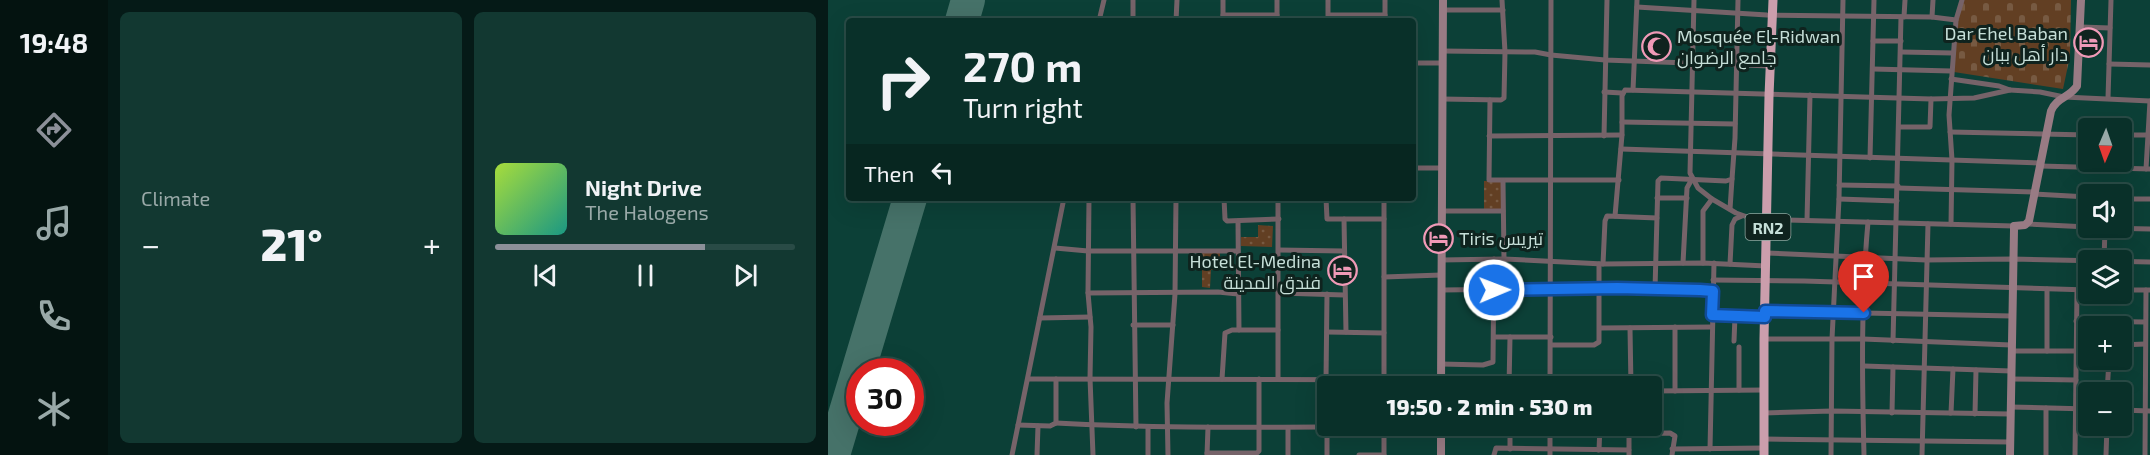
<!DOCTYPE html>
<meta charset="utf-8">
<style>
:root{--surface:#093029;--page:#123831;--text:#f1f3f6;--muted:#99a9a8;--line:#294b46;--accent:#8c9099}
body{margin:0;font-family:"Exo 2",Cairo,sans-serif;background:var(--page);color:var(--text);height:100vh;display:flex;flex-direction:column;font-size:22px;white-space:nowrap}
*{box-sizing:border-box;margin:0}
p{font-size:20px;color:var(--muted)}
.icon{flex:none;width:33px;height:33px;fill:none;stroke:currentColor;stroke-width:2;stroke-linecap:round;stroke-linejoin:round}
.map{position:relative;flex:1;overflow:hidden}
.panel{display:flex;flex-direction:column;gap:12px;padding:12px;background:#051a17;width:720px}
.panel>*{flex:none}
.top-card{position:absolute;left:18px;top:18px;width:570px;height:183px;border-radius:6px;box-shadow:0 6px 24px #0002,0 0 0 2px var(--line);background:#093029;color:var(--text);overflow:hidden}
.needle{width:39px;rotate:182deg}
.controls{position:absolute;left:1250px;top:118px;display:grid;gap:12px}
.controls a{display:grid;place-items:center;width:54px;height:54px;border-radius:6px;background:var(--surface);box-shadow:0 6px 24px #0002,0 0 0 2px var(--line);font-size:30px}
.speed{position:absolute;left:18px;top:358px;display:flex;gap:12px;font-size:30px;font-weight:700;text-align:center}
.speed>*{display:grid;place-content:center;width:78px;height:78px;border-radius:50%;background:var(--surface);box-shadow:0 6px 24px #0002,0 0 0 2px var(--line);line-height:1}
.speed .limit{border:9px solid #d22;background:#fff;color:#111}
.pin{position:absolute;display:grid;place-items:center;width:51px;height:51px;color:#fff;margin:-62px -26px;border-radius:50% 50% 50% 0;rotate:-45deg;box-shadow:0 0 6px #0007}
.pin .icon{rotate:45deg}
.me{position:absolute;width:66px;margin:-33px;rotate:89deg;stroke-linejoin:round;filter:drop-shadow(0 0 4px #0008)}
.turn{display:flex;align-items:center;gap:21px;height:126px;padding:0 18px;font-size:27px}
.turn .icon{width:78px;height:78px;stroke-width:2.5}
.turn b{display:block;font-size:42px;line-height:51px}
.then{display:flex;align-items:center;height:57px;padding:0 18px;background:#0003;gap:12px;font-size:22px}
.big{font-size:45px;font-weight:800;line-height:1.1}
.panel .widget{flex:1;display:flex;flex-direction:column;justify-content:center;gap:9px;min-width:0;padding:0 21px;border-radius:9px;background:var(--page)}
.song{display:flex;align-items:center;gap:18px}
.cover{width:72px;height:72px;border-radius:9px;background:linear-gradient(135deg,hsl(80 70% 55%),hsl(170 70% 35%))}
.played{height:6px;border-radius:3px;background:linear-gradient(90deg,var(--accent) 70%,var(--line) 70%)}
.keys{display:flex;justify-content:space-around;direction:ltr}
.heat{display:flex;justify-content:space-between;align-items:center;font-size:33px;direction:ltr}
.panel .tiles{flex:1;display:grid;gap:12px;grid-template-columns:repeat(2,1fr)}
.trip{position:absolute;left:489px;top:376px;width:345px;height:60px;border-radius:6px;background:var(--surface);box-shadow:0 6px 24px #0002,0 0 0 2px var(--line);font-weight:800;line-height:60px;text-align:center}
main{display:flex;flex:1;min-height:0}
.tab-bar{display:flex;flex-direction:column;width:108px;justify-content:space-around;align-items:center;background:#041310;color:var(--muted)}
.tab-bar .icon{width:42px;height:42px}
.tab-bar .active{color:var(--accent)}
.tab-bar b{font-size:27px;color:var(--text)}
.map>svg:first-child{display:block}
</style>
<main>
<nav class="tab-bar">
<b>19:48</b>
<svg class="icon active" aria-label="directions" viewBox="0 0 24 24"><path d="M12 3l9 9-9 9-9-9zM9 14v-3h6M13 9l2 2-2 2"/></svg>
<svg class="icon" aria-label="music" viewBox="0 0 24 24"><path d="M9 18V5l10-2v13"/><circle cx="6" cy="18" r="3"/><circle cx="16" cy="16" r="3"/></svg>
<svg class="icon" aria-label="phone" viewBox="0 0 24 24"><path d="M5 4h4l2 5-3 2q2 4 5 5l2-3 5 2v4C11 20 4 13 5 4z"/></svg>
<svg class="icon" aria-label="climate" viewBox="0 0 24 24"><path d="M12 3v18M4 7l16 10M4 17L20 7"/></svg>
</nav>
<section class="panel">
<div class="tiles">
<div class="widget"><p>Climate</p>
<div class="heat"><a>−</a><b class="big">21°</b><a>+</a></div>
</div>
<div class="widget">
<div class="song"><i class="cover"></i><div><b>Night Drive</b><p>The Halogens</p></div></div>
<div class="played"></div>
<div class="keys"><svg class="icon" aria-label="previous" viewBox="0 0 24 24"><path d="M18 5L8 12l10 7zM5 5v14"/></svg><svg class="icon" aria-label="pause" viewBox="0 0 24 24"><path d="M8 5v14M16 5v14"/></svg><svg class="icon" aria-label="next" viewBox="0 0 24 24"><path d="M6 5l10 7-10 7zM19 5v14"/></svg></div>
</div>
</div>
</section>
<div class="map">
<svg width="1322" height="455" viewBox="0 0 1322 455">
<defs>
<pattern id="grass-dots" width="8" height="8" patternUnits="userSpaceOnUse" patternTransform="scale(1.5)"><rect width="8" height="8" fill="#623f23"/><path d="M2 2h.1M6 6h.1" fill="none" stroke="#775a42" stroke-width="1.8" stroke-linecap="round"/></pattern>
<pattern id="cemetery-stones" width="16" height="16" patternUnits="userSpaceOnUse" patternTransform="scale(1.5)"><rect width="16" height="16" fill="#623f23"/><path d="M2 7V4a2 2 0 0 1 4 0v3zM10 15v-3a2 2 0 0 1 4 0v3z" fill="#775a42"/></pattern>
</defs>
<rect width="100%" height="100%" fill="#0c4037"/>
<g fill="url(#grass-dots)">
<path d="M656 181H674L675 210 656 211Z"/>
<path d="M430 225 445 226 444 247 413 246V237H430Z"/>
<path d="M374 252 392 253V270H383L382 288 374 287Z"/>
</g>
<path fill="url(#cemetery-stones)" d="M1135 0H1243L1242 56 1235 89 1126 72 1130 16Z"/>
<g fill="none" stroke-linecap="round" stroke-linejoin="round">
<g stroke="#467269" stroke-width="34">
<path d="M134 21 140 0"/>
<path d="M5 455 82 198"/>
</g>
<g stroke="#766369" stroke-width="5">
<path d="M305 0V21"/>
<path d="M449 0V21"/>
<path d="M500 0V21"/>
<path d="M557 0V21"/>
<path d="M866 0 862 173 870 188 884 199 908 213 925 219 1186 226"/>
<path d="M809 7 939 15 1104 17 1128 20 1134 0"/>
<path d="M615 10H675"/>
<path d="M395 15H449"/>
<path d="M501 15H557"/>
<path d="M1076 17 1077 0"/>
<path d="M1104 17 1105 0"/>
<path d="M271 21 276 0"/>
<path d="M348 21 349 0"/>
<path d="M395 21V0"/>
<path d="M1253 27 1282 28"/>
<path d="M1045 41H1073"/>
<path d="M614 51 707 52 723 55 777 60 943 66"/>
<path d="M1073 52 1125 53"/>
<path d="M585 63H614"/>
<path d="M1281 64 1322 65"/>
<path d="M1045 69 1123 71"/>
<path d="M1123 79 1171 86 1182 90 1212 92 1236 97 1322 101"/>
<path d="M805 90 809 0"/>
<path d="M776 92 794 93"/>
<path d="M1280 98 1283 0"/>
<path d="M614 99 673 100 676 98 677 52 674 0"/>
<path d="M662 100 661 180H791"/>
<path d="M794 122 907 124"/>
<path d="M1072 127H1102L1103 99"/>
<path d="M1122 132 1260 135"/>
<path d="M1294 135H1319"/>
<path d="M1295 135 1296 168"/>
<path d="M661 136 794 135"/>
<path d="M776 136 779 0"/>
<path d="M793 149 1212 163"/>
<path d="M1042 158 1046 0"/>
<path d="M1212 166 1322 169"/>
<path d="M585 168H614"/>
<path d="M1318 169 1322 101"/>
<path d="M675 181 676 259"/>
<path d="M1011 185 1070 186"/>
<path d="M1070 188 1206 192"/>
<path d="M1206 194 1260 197"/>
<path d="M261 198 260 293 263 327 262 378 265 455"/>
<path d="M305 198 308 427"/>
<path d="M396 198 397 219 399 221 451 219"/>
<path d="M498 198 499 219H556"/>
<path d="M829 198H859"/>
<path d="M1011 199 1069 201"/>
<path d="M1293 199H1322"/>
<path d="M902 209 904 179"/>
<path d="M614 211H675"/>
<path d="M787 216 794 135V96L797 90 1103 99 1146 98 1182 90"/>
<path d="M516 219 518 332"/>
<path d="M979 220 982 95"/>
<path d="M410 221 411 330"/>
<path d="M1123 224 1124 160 1121 115 1128 20"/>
<path d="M1200 224 1260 227"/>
<path d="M1276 228 1322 229"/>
<path d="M227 248 260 251H410"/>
<path d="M451 250 515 251"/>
<path d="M939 253 1098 260 1184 259 1322 262"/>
<path d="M613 260 676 259 775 264 875 263 938 266"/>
<path d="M1276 261 1277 228"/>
<path d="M855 263 859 188 864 179"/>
<path d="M875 263V211L884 199"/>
<path d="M775 264 777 221 779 216 829 218"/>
<path d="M902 264 904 225 907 219 914 216"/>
<path d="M556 277 613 275"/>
<path d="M885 280 976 281 1260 290"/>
<path d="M827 289 830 181 833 178 898 181 904 179 907 138 910 0"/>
<path d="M614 290 789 288 885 291"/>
<path d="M1293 290H1322"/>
<path d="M260 293 390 292 410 294"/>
<path d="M451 293 516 295"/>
<path d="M937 311 1184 316"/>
<path d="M884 315 937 317"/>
<path d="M212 318 262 317"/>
<path d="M1248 321 1317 322"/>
<path d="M305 325H345"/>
<path d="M847 327V391"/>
<path d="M772 328 884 327"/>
<path d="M802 328 803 387"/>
<path d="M499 332 556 333"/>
<path d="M666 337H723"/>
<path d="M936 339H1035L1183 345"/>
<path d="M906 341 907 316"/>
<path d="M1065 341 1073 17"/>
<path d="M723 345H766L771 342V264"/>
<path d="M1293 345 1317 344"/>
<path d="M911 347V390"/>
<path d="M1183 351H1248"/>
<path d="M1219 351V289"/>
<path d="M613 364 655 365 665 362 666 259"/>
<path d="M1036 366 1183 371"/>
<path d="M201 379 614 380"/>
<path d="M394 379 397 333 404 330H450"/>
<path d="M450 379V198"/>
<path d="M1183 379 1248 380"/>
<path d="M498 380 499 294"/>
<path d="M556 387V198"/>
<path d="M681 387 682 337"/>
<path d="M722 387 723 0"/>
<path d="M824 391 936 390"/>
<path d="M1279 393 1281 360"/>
<path d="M1182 407 1260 409"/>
<path d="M1293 410 1322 411"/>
<path d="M936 413 1004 411 1182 414"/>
<path d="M1064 413 1065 367"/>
<path d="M1123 413 1125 369"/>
<path d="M1147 414 1148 370"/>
<path d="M228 423C356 430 485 426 613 427"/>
<path d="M190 425 222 426 228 423V379"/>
<path d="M556 426V455"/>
<path d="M682 426V449"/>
<path d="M320 427V455"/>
<path d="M460 428V455"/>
<path d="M772 434 842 433 847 436 844 455"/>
<path d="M936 439 1182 442"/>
<path d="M844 449 936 448"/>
<path d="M882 449 886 263"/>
<path d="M771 450 772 426"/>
<path d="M379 453H429L431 451V379"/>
<path d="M184 455 236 198"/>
<path d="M209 455 210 426"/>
<path d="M340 455 339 403 347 294 348 198"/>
<path d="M379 455 380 427"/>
<path d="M499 455V427"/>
<path d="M531 455H556"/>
<path d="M666 455 668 448 801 450"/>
<path d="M722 455V426"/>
<path d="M801 455V434"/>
<path d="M1003 455 1004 339 1011 199 1015 0"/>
<path d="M1036 455C1034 378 1033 299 1040 222"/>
<path d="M1094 455 1100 224"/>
<path d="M1218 455V408"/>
<path d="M1247 455 1249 290"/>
<path d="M1278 455 1279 426"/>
<path d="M1317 455 1318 290"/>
</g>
<g stroke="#987b84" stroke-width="8">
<path d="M613 387 615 0"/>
<path d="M613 455V426"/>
<path d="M1182 455 1186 230V226L1197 225 1201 221 1223 111C1229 97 1241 98 1249 86L1253 0"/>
</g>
<path stroke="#cb9eac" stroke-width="9" d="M936 455V339L941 96 945 0"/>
</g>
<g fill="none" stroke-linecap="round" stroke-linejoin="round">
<defs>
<path id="route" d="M666 290 789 288 872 290 885 291 884 315 937 317V311L1036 313"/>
</defs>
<use href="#route" stroke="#114b97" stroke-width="15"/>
<use href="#route" stroke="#1a73e8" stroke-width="10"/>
</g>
<defs>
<symbol id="hotel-ring" viewBox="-11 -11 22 22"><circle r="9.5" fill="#0f231e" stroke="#f09ab7" stroke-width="1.5"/><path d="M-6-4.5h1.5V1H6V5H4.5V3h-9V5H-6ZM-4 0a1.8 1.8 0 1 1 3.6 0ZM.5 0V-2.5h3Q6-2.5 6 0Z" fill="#f09ab7"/></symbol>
<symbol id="mosque-ring" viewBox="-11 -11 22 22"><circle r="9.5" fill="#0f231e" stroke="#f09ab7" stroke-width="1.5"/><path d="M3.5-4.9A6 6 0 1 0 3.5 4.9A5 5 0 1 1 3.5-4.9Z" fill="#f09ab7"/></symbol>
</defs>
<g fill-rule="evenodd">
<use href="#hotel-ring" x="1244" y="26" width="33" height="33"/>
<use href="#mosque-ring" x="812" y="30" width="33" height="33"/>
<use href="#hotel-ring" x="594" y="222" width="33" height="33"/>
<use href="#hotel-ring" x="498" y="254" width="33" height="33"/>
</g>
<g text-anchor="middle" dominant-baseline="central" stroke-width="6" stroke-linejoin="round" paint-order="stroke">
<rect fill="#0f231e" stroke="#8fa7a0" stroke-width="1.5" x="917.5" y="214" width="45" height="26" rx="4.5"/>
<g font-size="16" font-weight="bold" fill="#c6dfd8">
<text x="940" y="227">RN2</text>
</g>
<g font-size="18" fill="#c6dfd8" stroke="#0f231e" text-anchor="end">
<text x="1240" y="33">Dar Ehel Baban<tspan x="1240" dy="21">دار أهل ببان</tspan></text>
<text x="849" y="36" text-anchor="start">Mosquée El-Ridwan<tspan x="849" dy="21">جامع الرضوان</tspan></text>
<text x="631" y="238" text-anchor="start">Tiris تيريس</text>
<text x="493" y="261">Hotel El-Medina<tspan x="493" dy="21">فندق المدينة</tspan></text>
</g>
</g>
</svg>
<div class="controls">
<a><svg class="needle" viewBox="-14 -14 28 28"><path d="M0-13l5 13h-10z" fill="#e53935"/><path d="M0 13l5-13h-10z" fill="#99a9a8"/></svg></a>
<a><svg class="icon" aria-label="sound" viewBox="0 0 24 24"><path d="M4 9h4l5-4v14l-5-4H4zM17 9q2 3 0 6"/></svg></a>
<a><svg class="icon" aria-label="layers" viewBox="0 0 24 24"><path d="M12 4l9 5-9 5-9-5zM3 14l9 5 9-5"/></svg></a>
<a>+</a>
<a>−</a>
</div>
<div class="speed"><div class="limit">30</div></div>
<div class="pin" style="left:1036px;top:313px;background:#d93025"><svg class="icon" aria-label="arrive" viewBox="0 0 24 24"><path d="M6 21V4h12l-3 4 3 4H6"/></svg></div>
<svg class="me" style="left:666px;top:290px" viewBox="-20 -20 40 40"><circle r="17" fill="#1a73e8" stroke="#fff" stroke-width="3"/><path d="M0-11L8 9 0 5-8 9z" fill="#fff"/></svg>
<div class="trip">19:50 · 2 min · 530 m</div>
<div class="top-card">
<div class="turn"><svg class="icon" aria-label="right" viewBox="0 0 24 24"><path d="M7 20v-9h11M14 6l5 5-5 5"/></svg><div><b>270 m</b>Turn right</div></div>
<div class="then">Then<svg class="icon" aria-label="left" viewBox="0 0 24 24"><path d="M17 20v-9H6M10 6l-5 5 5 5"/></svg></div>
</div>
</div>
</main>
